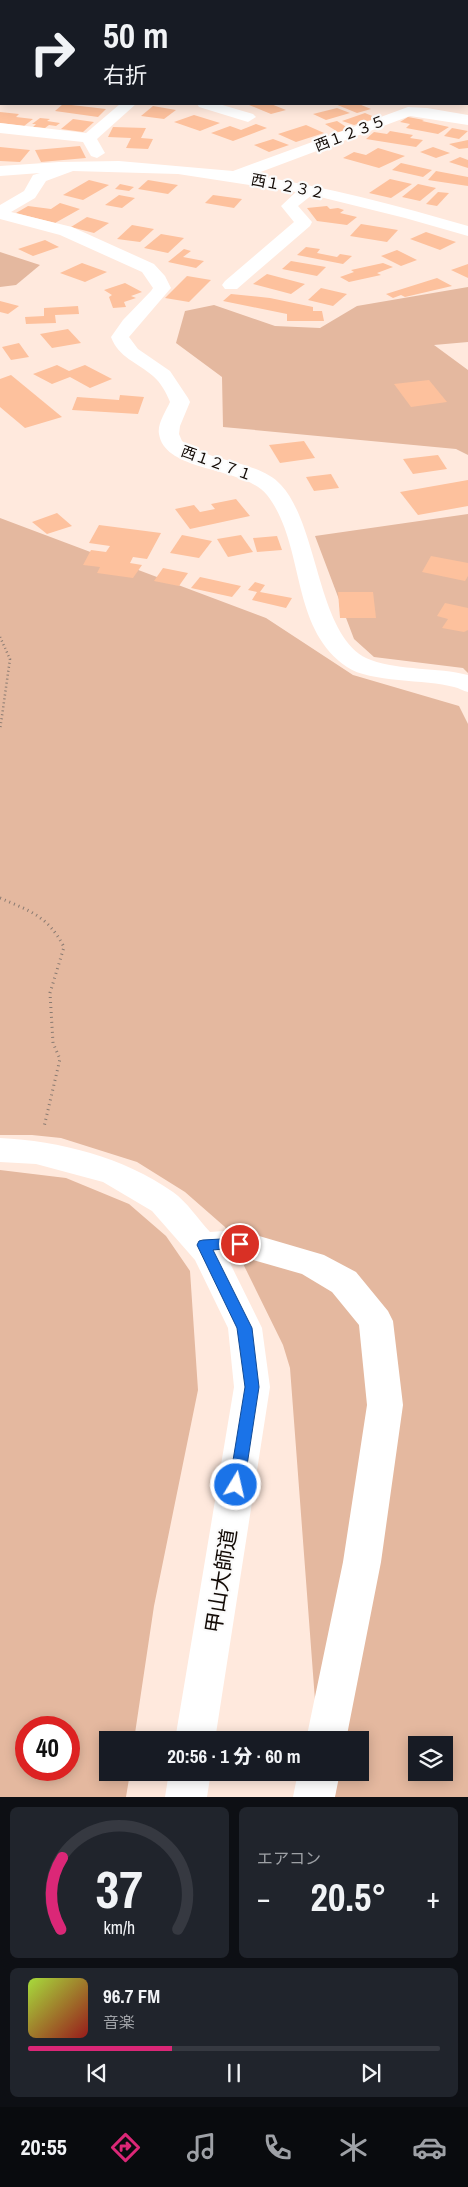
<!DOCTYPE html>
<html lang="ja">
<meta charset="utf-8">
<style>
:root{--surface:#171b24;--page:#20242c;--text:#f1f3f6;--muted:#9ea1a6;--line:#363941;--accent:#db2777}
body{margin:0;font-family:"Archivo Narrow","Noto Sans JP",sans-serif;background:var(--page);color:var(--text);height:100vh;display:flex;flex-direction:column;font-size:19px;white-space:nowrap}
*{box-sizing:border-box;margin:0}
p{font-size:16px;color:var(--muted)}
.icon{flex:none;width:28px;height:28px;fill:none;stroke:currentColor;stroke-width:2;stroke-linecap:round;stroke-linejoin:round}
.map{position:relative;height:1797px;overflow:hidden}
.drawer{display:flex;flex-direction:column;gap:10px;padding:10px;background:#0d0f14;flex:1}
.drawer>*{flex:none}
.top-card{position:absolute;left:0px;top:0px;width:469px;height:105px;box-shadow:0 2px 12px #0003;background:#171b24;color:var(--text);overflow:hidden}
.controls{position:absolute;left:408px;top:1736px;display:grid;gap:10px}
.controls a{display:grid;place-items:center;width:45px;height:45px;border-radius:0px;background:var(--surface);box-shadow:0 2px 12px #0003;font-size:25px}
.speed{position:absolute;left:15px;top:1716px;display:flex;gap:10px;font-size:25px;font-weight:700;text-align:center}
.speed>*{display:grid;place-content:center;width:65px;height:65px;border-radius:50%;background:var(--surface);box-shadow:0 2px 12px #0003;line-height:1}
.speed .limit{border:8px solid #d22;background:#fff;color:#111}
.pin{position:absolute;display:grid;place-items:center;width:42px;height:42px;color:#fff;margin:-21px;border:2px solid #fff;border-radius:50%;box-shadow:0 1px 5px #0007}
.me{position:absolute;width:55px;margin:-28px;rotate:9deg;stroke-linejoin:round;filter:drop-shadow(0 0 4px #0008)}
.turn{display:flex;align-items:center;gap:18px;height:105px;padding:0 20px;font-size:22px}
.turn .icon{width:65px;height:65px;stroke-width:2.5}
.turn b{display:block;font-size:35px;line-height:42px}
.big{font-size:38px;font-weight:800;line-height:1.1}
.drawer .tile{flex:1;display:flex;flex-direction:column;justify-content:center;gap:8px;min-width:0;padding:0 18px;border-radius:8px;background:var(--page)}
.drawer .dial{align-items:center;gap:0}
.dial svg{height:130px;overflow:visible;fill:none;stroke:var(--line);stroke-width:7;stroke-linecap:round;text-anchor:middle}
.dial text{fill:var(--text);stroke:none}
.song{display:flex;align-items:center;gap:15px}
.cover{width:60px;height:60px;border-radius:8px;background:linear-gradient(135deg,hsl(80 70% 55%),hsl(0 70% 35%))}
.played{height:5px;border-radius:2px;background:linear-gradient(90deg,var(--accent) 35%,var(--line) 35%)}
.keys{display:flex;justify-content:space-around;direction:ltr}
.heat{display:flex;justify-content:space-between;align-items:center;font-size:28px;direction:ltr}
.drawer .tiles{flex:1;display:grid;gap:10px;grid-template-columns:1fr 1fr}
.tile:last-child{grid-column:span 2}
.trip{position:absolute;left:99px;top:1731px;width:270px;height:50px;border-radius:0px;background:var(--surface);box-shadow:0 2px 12px #0003;font-weight:800;line-height:50px;text-align:center}
.tab-bar{display:flex;height:80px;justify-content:space-around;align-items:center;background:#090b0e;color:var(--muted)}
.tab-bar .icon{width:35px;height:35px}
.tab-bar .current{color:var(--accent)}
.tab-bar b{font-size:22px;color:var(--text)}
.map>svg:first-child{display:block}
</style>
<div class="map">
<svg width="468" height="1797" viewBox="0 0 468 1797">
<rect width="100%" height="100%" fill="#ffe9dd"/>
<g fill="#e4b89f" fill-rule="evenodd">
<path d="M0 252 40 265 16 285 0 287Z"/>
<path d="M468 287V342L434 345 468 370V455L456 449 223 427 222 377 176 343 185 311 214 305 275 326 320 328 357 306Z"/>
<path d="M468 514V673L463 668 374 657 354 639 315 536Z"/>
<path d="M0 518 266 618 353 675 459 706 468 724V1797H322L321 1773 360 1772V1740H318L290 1368 283 1345 225 1227 185 1192 137 1162 61 1138 32 1135H0ZM416 1745H444V1772H416Z"/>
<path d="M0 1170 66 1178 129 1204 166 1236 190 1271 198 1390 154 1606 134 1740H108V1772L130 1773 126 1797H0ZM26 1728H69V1770H26Z"/>
</g>
<g fill="#fdc19d">
<path d="M63 104 106 109 98 117 55 111Z"/>
<path d="M271 104 286 110 271 114 249 105Z"/>
<path d="M335 104H359L371 109 357 113Z"/>
<path d="M153 106 176 110 164 119 141 116Z"/>
<path d="M337 108 350 113 326 120 313 114Z"/>
<path d="M0 112 19 114 16 117 33 119 24 126 0 123Z"/>
<path d="M365 113 377 118 354 125 342 121Z"/>
<path d="M194 115 220 123 200 131 174 122Z"/>
<path d="M408 117 424 120 422 121 449 127 438 134 406 128 410 124 400 122Z"/>
<path d="M40 118 50 119 47 121 60 123 56 126 49 125 45 128 33 127 36 124H32Z"/>
<path d="M73 119 94 122 83 132 61 129Z"/>
<path d="M337 121 351 130 338 132 325 124Z"/>
<path d="M256 124 267 128 233 141 211 133 230 126 241 130Z"/>
<path d="M306 125 324 133 296 142 278 134Z"/>
<path d="M113 127 146 128 141 138 153 139 148 149 126 148 131 138 108 137Z"/>
<path d="M452 128 468 131 459 139 444 136Z"/>
<path d="M390 131 413 135 410 138 423 140 416 147 366 139 374 132 387 134Z"/>
<path d="M273 139 289 145 269 152 254 145Z"/>
<path d="M468 140V148L459 149 449 144Z"/>
<path d="M80 146 86 158 41 162 35 150Z"/>
<path d="M0 147 30 150 20 162 0 161Z"/>
<path d="M433 147 450 153 436 158 420 152Z"/>
<path d="M378 148 405 156 379 168 343 158 354 152 366 155Z"/>
<path d="M460 157 468 160V168L449 162Z"/>
<path d="M401 163 432 170 423 177 392 170Z"/>
<path d="M436 171 468 177V186L428 180Z"/>
<path d="M390 179 412 184 391 198 369 193Z"/>
<path d="M89 180 109 185 83 200 63 195Z"/>
<path d="M148 180 178 185 168 194 138 189Z"/>
<path d="M120 184 134 187 129 191 115 189Z"/>
<path d="M418 184 436 188 420 201 402 197Z"/>
<path d="M438 192 449 193 437 206 426 204Z"/>
<path d="M119 195 135 198 122 208 105 205Z"/>
<path d="M213 195 242 199 234 208 205 203Z"/>
<path d="M60 203 80 209 55 223 16 213 28 206 51 209Z"/>
<path d="M327 206 330 209 338 208 344 210 340 213 357 217 347 225 317 221 307 208Z"/>
<path d="M87 217 109 223 94 233 71 227Z"/>
<path d="M361 224 398 230 387 242 350 236Z"/>
<path d="M132 225 154 229 140 242 117 239Z"/>
<path d="M426 232 456 242 440 250 410 239Z"/>
<path d="M161 234 184 238 168 253 144 248Z"/>
<path d="M45 240 59 247 33 256 18 249Z"/>
<path d="M306 247 320 249 317 253 337 257 340 254 352 256 343 264 297 255Z"/>
<path d="M184 249 191 251 183 257 204 261 196 268 168 262Z"/>
<path d="M397 250 417 260 401 266 381 256Z"/>
<path d="M291 261 326 267 317 276 282 269Z"/>
<path d="M82 263 107 272 85 282 60 273Z"/>
<path d="M383 263 393 267 377 273 381 275 349 282 340 277 354 272 351 270Z"/>
<path d="M468 264V278L451 270Z"/>
<path d="M267 274 305 284 291 294 253 284Z"/>
<path d="M187 276 211 280 189 302 165 298Z"/>
<path d="M437 278 452 286 405 297 401 295 393 298 386 294Z"/>
<path d="M125 283 142 292 131 296 136 298 124 302 126 307 113 308 109 297 112 295 104 290Z"/>
<path d="M321 288 347 294 333 306 308 300Z"/>
<path d="M231 294 270 298 313 307V311H322L324 321H287V314L223 301Z"/>
<path d="M0 301 19 306 8 314 0 312Z"/>
<path d="M78 306 79 314 55 315 56 323 26 324 25 317 44 316V308Z"/>
<path d="M68 329 81 343 52 348 40 334Z"/>
<path d="M19 343 29 357 11 360 2 347Z"/>
<path d="M57 365 69 371 85 365 112 379 90 388 70 377 52 384 33 374Z"/>
<path d="M11 375 62 417 25 428 0 407V379Z"/>
<path d="M429 380 447 402 411 407 394 384Z"/>
<path d="M120 395 144 397 138 414 72 410 77 397 119 400Z"/>
<path d="M304 441 315 458 280 463 269 445Z"/>
<path d="M438 455 447 469 413 474 403 459Z"/>
<path d="M331 474 339 488 314 491 306 477Z"/>
<path d="M468 480V506L418 515 400 492Z"/>
<path d="M236 499 250 516 190 529 175 509 194 505 200 512 215 509 211 504Z"/>
<path d="M57 513 72 526 47 534 32 522Z"/>
<path d="M99 525 161 533 147 559 133 557 130 563 142 565 133 578 97 573 100 567 83 565 91 550 106 552 110 546 89 543Z"/>
<path d="M182 535 212 541 199 558 170 553Z"/>
<path d="M241 535 253 552 228 557 217 539Z"/>
<path d="M277 536 282 550 257 552 253 538Z"/>
<path d="M431 556 468 563V576L465 581 422 572Z"/>
<path d="M163 568 188 573 179 586 154 581Z"/>
<path d="M200 577 241 586 232 597 191 588Z"/>
<path d="M255 582 265 585 260 592 292 598 286 608 252 600 257 592 248 590Z"/>
<path d="M338 592H373L376 618H340Z"/>
<path d="M445 603 468 608V630L464 632 442 628 448 619 437 616Z"/>
</g>
<g fill="none" stroke-linecap="round" stroke-linejoin="round">
<path stroke="#8a7b72" stroke-width="2.5" stroke-dasharray="1 3" stroke-linecap="butt" d="M0 637 10 659 0 730"/>
<path stroke="#8a7b72" stroke-width="3" stroke-dasharray="1 4" stroke-linecap="butt" d="M0 898C30 911 48 916 64 947L50 993 53 1043 60 1059 44 1127"/>
<g fill="#fff" fill-rule="evenodd">
<path d="M147 0H161L162 1H148Z"/>
<path d="M324 0H340L341 1H325Z"/>
<rect x="0" y="11" width="1" height="8"/>
<rect x="0" y="84" width="1" height="8"/>
<path d="M120 104H136L97 139 105 153 97 158 91 156 83 142 0 133V123L86 133Z"/>
<path d="M197 104H219L253 114 256 117 248 122 199 107Z"/>
<path d="M408 107 427 108 468 115V125L410 116 253 175C326 187 397 205 468 226V236L405 218 312 195 298 206 312 222 310 226 237 289H225L222 285 225 281 294 222 281 206 296 192 178 174 73 171 46 181 35 198 11 212 72 227 154 264 165 276 171 288 129 337 138 349 170 371 188 398 190 402 180 426 179 434 182 441C210 463 258 460 281 485 320 527 317 641 371 660 401 671 437 667 468 675V692C463 691 459 688 454 687 426 679 370 683 347 667 289 628 306 545 267 495 244 466 165 473 159 434 157 424 166 411 170 402 166 392 161 383 153 376 137 362 119 358 111 337L123 320 151 291 153 288 142 272 60 235 0 219V205L24 191 33 175 40 173 0 176V166L59 162 119 161 233 171Z"/>
<path d="M0 1138C60 1141 123 1157 173 1192 187 1202 198 1219 210 1232L239 1230 324 1255 356 1272 388 1311 393 1321 403 1405 381 1562 346 1740H306L343 1562 367 1405 359 1325 332 1292 302 1274 239 1256 227 1257 262 1328 270 1387 215 1740H175L234 1387 228 1328 195 1260 152 1211 103 1182 36 1164 0 1162Z"/>
<path d="M169 1772H211L207 1797H165Z"/>
<path d="M298 1772H340L335 1797H293Z"/>
</g>
</g>
<path fill="#1a73e8" stroke="#114b97" d="M240 1238 244 1240 246 1244 244 1247 213 1250 252 1328 259 1387 244 1485 242 1490 236 1492 231 1490 229 1485 245 1387 237 1328 197 1245 199 1241 203 1240Z"/>
<g text-anchor="middle" dominant-baseline="central" stroke-width="4.5" stroke-linejoin="round" paint-order="stroke">
<g font-size="15" fill="#130b06" stroke="#fbfbfb">
<text transform="translate(350 133) rotate(-21)">西１２３５</text>
<text transform="translate(288 186) rotate(11)">西１２３２</text>
<text transform="translate(217 463) rotate(20)">西１２７１</text>
</g>
<g font-size="21" fill="#130b06" stroke="#fbfbfb">
<text transform="translate(221 1581) rotate(-81)">甲山大師道</text>
</g>
</g>
</svg>
<div class="controls">
<a><svg class="icon" aria-label="layers" viewBox="0 0 24 24"><path d="M12 4l9 5-9 5-9-5zM3 14l9 5 9-5"/></svg></a>
</div>
<div class="speed"><div class="limit">40</div></div>
<div class="pin" style="left:240px;top:1244px;background:#d93025"><svg class="icon" aria-label="arrive" viewBox="0 0 24 24"><path d="M6 21V4h12l-3 4 3 4H6"/></svg></div>
<svg class="me" style="left:236px;top:1485px" viewBox="-20 -20 40 40"><circle r="17" fill="#1a73e8" stroke="#fff" stroke-width="3"/><path d="M0-11L8 9 0 5-8 9z" fill="#fff"/></svg>
<div class="trip">20:56 · 1 分 · 60 m</div>
<div class="top-card">
<div class="turn"><svg class="icon" aria-label="right" viewBox="0 0 24 24"><path d="M7 20v-9h11M14 6l5 5-5 5"/></svg><div><b>50 m</b>右折</div></div>
</div>
</div>
<section class="drawer">
<div class="tiles">
<div class="tile dial"><svg viewBox="0 0 100 80">
<path d="M14 69A42 42 0 1 1 86 69"/>
<path d="M14 69A42 42 0 0 1 15 25" stroke="#db2777"/>
<text x="50" y="56" font-size="32" font-weight="700">37</text>
<text x="50" y="72" font-size="11">km/h</text>
</svg></div>
<div class="tile"><p>エアコン</p>
<div class="heat"><a>−</a><b class="big">20.5°</b><a>+</a></div>
</div>
<div class="tile">
<div class="song"><i class="cover"></i><div><b>96.7 FM</b><p>音楽</p></div></div>
<div class="played"></div>
<div class="keys"><svg class="icon" aria-label="previous" viewBox="0 0 24 24"><path d="M18 5L8 12l10 7zM5 5v14"/></svg><svg class="icon" aria-label="pause" viewBox="0 0 24 24"><path d="M8 5v14M16 5v14"/></svg><svg class="icon" aria-label="next" viewBox="0 0 24 24"><path d="M6 5l10 7-10 7zM19 5v14"/></svg></div>
</div>
</div>
</section>
<nav class="tab-bar">
<b>20:55</b>
<svg class="icon current" aria-label="directions" viewBox="0 0 24 24"><path d="M12 3l9 9-9 9-9-9zM9 14v-3h6M13 9l2 2-2 2"/></svg>
<svg class="icon" aria-label="music" viewBox="0 0 24 24"><path d="M9 18V5l10-2v13"/><circle cx="6" cy="18" r="3"/><circle cx="16" cy="16" r="3"/></svg>
<svg class="icon" aria-label="phone" viewBox="0 0 24 24"><path d="M5 4h4l2 5-3 2q2 4 5 5l2-3 5 2v4C11 20 4 13 5 4z"/></svg>
<svg class="icon" aria-label="climate" viewBox="0 0 24 24"><path d="M12 3v18M4 7l16 10M4 17L20 7"/></svg>
<svg class="icon" aria-label="car" viewBox="0 0 24 24"><path d="M5 17H2v-5l4-1 3-4h7l3 4 3 1v5h-3M9 17h6M6 11h13"/><circle cx="7" cy="17" r="2"/><circle cx="17" cy="17" r="2"/></svg>
</nav>
